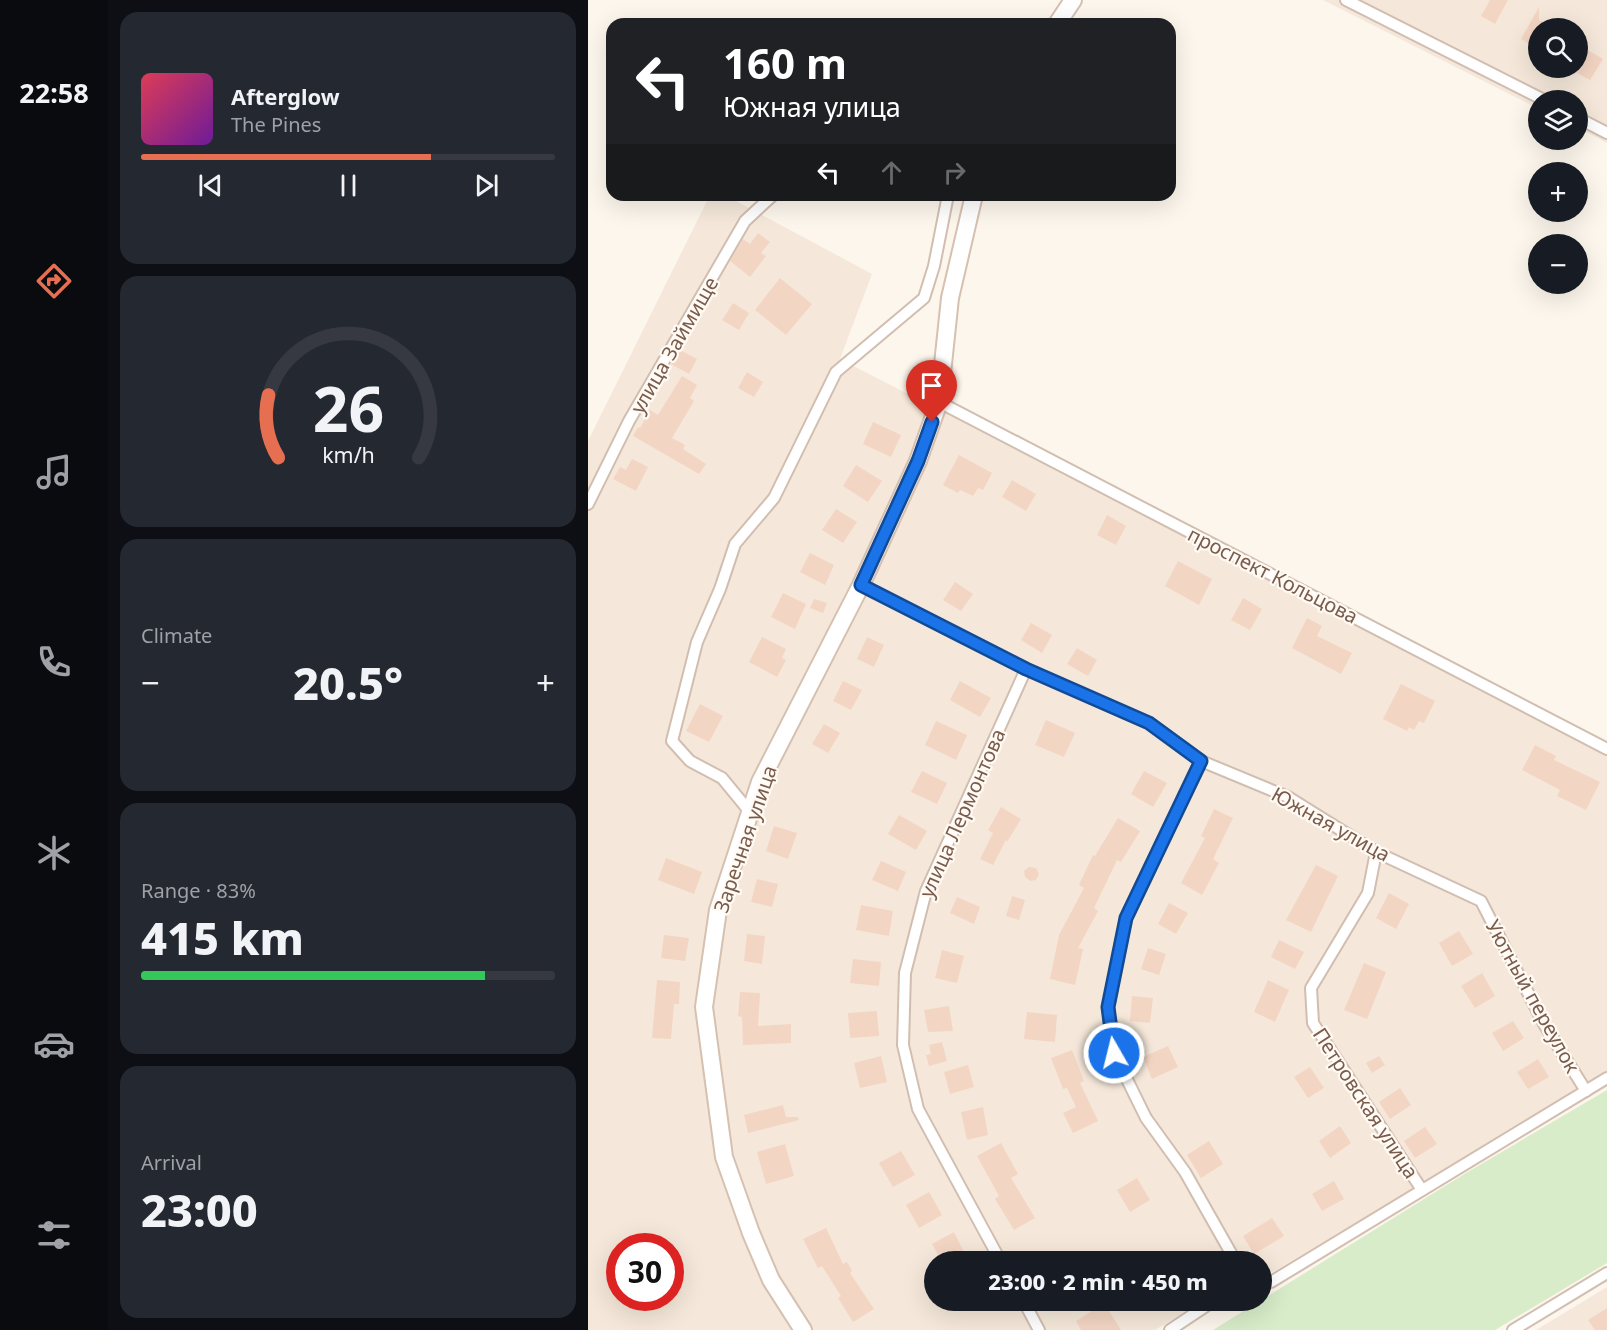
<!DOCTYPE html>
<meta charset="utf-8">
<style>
:root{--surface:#171b24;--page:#242831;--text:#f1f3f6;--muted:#9ea1a6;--line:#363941;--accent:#e76f51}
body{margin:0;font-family:"Noto Sans",sans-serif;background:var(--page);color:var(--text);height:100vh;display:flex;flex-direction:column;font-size:22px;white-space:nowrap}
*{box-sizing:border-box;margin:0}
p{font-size:20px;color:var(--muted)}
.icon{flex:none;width:33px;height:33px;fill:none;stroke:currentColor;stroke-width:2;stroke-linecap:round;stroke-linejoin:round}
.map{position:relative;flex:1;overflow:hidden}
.details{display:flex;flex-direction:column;gap:12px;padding:12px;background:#0d0f14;width:480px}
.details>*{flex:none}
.top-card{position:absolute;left:18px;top:18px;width:570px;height:183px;border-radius:18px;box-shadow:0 6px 24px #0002;background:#202124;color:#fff;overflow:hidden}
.fabs{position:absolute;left:940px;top:18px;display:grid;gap:12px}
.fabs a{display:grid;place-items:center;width:60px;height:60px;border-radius:50%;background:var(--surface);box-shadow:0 6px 24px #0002;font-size:30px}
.speed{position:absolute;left:18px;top:1233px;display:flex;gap:12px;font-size:30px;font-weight:700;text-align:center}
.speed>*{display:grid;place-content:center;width:78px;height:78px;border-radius:50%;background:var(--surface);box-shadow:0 6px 24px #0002;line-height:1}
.speed .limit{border:9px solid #d22;background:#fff;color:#111}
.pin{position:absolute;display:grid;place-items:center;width:51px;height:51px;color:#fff;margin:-62px -26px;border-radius:50% 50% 50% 0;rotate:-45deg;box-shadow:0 0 6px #0007}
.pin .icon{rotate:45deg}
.me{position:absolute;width:66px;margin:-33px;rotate:352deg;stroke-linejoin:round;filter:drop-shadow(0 0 4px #0008)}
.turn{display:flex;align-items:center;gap:21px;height:126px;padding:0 18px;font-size:27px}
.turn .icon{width:78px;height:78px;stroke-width:2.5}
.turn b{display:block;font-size:42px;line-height:51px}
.lanes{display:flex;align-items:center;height:57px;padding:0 18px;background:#0003;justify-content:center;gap:30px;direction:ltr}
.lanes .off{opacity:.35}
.big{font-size:45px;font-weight:800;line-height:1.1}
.details .tile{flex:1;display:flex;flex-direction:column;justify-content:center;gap:9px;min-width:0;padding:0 21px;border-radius:18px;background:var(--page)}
.details .dial{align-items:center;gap:0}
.dial svg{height:156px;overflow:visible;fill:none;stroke:var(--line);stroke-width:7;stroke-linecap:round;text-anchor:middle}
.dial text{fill:var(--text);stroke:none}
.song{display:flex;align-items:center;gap:18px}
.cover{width:72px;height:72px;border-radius:9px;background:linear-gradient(135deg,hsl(350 70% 55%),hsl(280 70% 35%))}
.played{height:6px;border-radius:3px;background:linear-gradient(90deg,var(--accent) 70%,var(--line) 70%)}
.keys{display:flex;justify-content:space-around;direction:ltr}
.heat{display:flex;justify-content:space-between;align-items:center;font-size:33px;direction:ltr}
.charge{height:9px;border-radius:4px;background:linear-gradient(90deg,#34c759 83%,var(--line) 0)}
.trip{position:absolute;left:336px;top:1251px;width:348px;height:60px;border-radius:30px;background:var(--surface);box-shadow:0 6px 24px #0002;font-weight:800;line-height:60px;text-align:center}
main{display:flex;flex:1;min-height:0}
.dock{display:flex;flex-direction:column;width:108px;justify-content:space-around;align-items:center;background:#090b0e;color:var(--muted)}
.dock .icon{width:42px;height:42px}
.dock .selected{color:var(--accent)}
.dock b{font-size:27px;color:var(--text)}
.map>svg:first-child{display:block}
</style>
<main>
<nav class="dock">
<b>22:58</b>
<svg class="icon selected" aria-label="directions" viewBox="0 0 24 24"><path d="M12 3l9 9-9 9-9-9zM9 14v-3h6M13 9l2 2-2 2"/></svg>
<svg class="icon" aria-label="music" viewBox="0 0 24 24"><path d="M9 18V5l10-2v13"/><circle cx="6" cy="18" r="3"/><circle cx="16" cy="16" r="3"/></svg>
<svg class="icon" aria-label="phone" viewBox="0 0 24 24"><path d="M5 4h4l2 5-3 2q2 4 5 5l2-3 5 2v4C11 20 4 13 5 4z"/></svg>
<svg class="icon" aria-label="climate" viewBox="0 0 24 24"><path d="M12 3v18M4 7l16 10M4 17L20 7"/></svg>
<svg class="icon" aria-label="car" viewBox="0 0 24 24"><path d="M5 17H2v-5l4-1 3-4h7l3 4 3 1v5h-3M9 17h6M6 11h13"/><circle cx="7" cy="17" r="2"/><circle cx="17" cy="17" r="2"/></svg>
<svg class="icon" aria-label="filters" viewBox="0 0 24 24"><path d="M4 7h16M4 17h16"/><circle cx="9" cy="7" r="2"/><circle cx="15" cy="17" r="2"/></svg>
</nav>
<section class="details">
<div class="tile">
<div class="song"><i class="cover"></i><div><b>Afterglow</b><p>The Pines</p></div></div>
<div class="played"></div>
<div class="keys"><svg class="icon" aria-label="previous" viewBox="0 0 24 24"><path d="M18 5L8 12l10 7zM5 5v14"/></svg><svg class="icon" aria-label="pause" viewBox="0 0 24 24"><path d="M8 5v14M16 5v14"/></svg><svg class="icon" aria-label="next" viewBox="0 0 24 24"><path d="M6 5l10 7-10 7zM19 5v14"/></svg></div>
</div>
<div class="tile dial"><svg viewBox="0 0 100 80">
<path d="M14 69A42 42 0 1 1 86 69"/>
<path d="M14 69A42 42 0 0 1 9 37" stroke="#e76f51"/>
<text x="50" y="56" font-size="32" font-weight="700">26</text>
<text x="50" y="72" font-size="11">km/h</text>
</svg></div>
<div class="tile"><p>Climate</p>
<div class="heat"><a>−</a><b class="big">20.5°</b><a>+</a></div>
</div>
<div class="tile"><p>Range · 83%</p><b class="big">415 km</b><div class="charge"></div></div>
<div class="tile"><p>Arrival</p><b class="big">23:00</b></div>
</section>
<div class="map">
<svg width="1019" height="1330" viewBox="0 0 1019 1330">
<rect width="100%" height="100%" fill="#fdf6ec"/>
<g fill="#f5e8da" fill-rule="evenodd">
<path d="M735 0H1019V143L990 128V100H951V109ZM951 28H990V68H951Z"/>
<path d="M122 195H137L284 274 252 359 1019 754V1073L678 1276H674V1262H346V1300L615 1301 567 1330H0V441ZM32 1246H82V1298H32Z"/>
<path d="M1019 1287V1330H948Z"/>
</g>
<path fill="#d8ecc9" d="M1019 1090V1263L907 1330H625L878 1173Z"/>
<g fill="#f3d5c3">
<path d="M902 0H920L907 24 893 16Z"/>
<path d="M951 7V20L967 28H951V49L933 39Z"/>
<path d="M990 44 1015 59 1002 80 980 68H990Z"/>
<path d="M170 233 182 242 173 253 178 256 162 277 142 261 155 239 162 244Z"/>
<path d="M192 278 224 304 198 335 167 310Z"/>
<path d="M145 303 161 313 151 330 134 320Z"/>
<path d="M92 350 109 359 101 374 83 364Z"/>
<path d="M159 372 175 382 166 397 150 388Z"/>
<path d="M94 376 109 385 102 398 106 401 84 438 97 445 95 449 118 464 111 474 45 436 50 427 52 428 62 410 70 415Z"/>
<path d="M285 422 313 435 303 457 275 444Z"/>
<path d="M371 455 404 473 395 490 390 488 385 496 372 490 370 493 355 485Z"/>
<path d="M44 459 60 467 48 491 25 479 32 467 38 470Z"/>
<path d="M268 465 294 481 280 502 255 486Z"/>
<path d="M424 480 448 494 438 511 414 497Z"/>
<path d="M248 509 269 522 255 543 234 530Z"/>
<path d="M519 515 538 526 528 545 509 535Z"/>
<path d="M222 553 246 565 237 585 212 572Z"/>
<path d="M590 561 624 579 611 605 577 586Z"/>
<path d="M367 582 385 594 373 611 355 600Z"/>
<path d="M195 593 218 604 207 629 183 617Z"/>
<path d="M655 598 674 609 662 630 643 620Z"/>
<path d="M226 599 239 603 235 613 222 608Z"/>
<path d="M719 618 734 626 729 636 764 653 753 674 704 648Z"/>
<path d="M443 623 464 635 454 653 433 640Z"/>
<path d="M174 637 198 649 194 658 198 660 189 677 161 662Z"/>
<path d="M279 637 296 645 286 667 269 659Z"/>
<path d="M489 648 509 660 500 676 479 664Z"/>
<path d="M255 681 274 690 263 710 245 701Z"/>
<path d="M372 681 403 698 392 717 362 700Z"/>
<path d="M813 684 847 701 836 723 831 721 826 730 821 727 819 731 795 719Z"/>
<path d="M112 704 135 716 121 742 98 731Z"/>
<path d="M458 720 487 733 476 757 447 745Z"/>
<path d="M348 721 379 735 368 760 337 745Z"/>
<path d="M236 724 252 733 240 753 224 744Z"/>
<path d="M947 745 968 756 966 760 1012 782 998 810 969 796 972 790 934 770Z"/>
<path d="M334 771 359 783 349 804 323 792Z"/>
<path d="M556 771 579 783 565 807 543 794Z"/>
<path d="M413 807 433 819 419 842 418 840 405 865 392 859 405 833 400 830Z"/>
<path d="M626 809 645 818 625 859 631 863 614 895 593 883 617 838 613 836Z"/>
<path d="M311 815 339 831 328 850 300 834Z"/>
<path d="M530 818 552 831 533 862 529 860 506 908 510 911 490 948 495 949 487 985 462 979 471 935 496 888 491 885 505 855 507 856Z"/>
<path d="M186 826 209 833 200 859 178 851Z"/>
<path d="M78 858 114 872 106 894 70 880Z"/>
<path d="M293 861 318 872 310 891 284 880Z"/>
<path d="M728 865 750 876 723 932 698 920Z"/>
<path d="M441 867 448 868 451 874 448 880 442 881 437 877 436 871Z"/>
<path d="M169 879 190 884 184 907 163 902Z"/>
<path d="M801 893 821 904 808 929 788 918Z"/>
<path d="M424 896 437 900 431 920 418 916Z"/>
<path d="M369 897 392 907 386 924 362 913Z"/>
<path d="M581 903 600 913 588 934 570 924Z"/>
<path d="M273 905 305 911 301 936 268 930Z"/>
<path d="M871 931 885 954 864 966 851 943Z"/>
<path d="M159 934 177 936 174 964 156 961Z"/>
<path d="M76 935 101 938 97 961 73 958Z"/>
<path d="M691 940 716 952 707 969 683 957Z"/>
<path d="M560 948 578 954 571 975 553 969Z"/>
<path d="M354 950 376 956 369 983 347 978Z"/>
<path d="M265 959 293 962 291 986 262 983Z"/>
<path d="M776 963 798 972 779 1019 756 1010Z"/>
<path d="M894 973 907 996 887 1008 873 986Z"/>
<path d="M69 980 92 982 91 1004H86L83 1039 64 1038Z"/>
<path d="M680 980 701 990 687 1022 666 1012Z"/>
<path d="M152 992 172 993 170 1026 203 1024V1043L155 1045 154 1017 150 1016Z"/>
<path d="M544 996 565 998 562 1023 542 1021Z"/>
<path d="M361 1006 365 1031 340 1032 336 1010Z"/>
<path d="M289 1011 291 1036 262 1038 260 1013Z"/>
<path d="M439 1012 469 1015 467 1042 436 1039Z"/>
<path d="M925 1021 936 1038 915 1051 904 1033Z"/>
<path d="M354 1042 359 1061 341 1066 338 1055 343 1054 341 1045Z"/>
<path d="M580 1046 590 1067 564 1079 555 1057Z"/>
<path d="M484 1050 496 1081 492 1083 510 1121 485 1133 475 1113 488 1107 479 1088 475 1089 463 1058Z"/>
<path d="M293 1056 299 1082 272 1088 266 1063Z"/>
<path d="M791 1056 797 1065 784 1073 778 1063Z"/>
<path d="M950 1059 961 1077 940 1089 929 1072Z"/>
<path d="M380 1065 386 1087 362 1094 356 1072Z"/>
<path d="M722 1067 736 1088 720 1098 706 1077Z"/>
<path d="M812 1088 823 1105 802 1119 791 1102Z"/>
<path d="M195 1105 198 1117H210L211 1120 160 1133 156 1115Z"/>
<path d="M395 1107 400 1135 379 1140 373 1112Z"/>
<path d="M752 1126 763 1143 742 1158 731 1141Z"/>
<path d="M837 1127 849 1144 827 1158 816 1141Z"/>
<path d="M621 1141 635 1164 613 1178 599 1155Z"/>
<path d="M413 1143 430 1174 423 1178 447 1218 426 1230 407 1199 411 1196 389 1156Z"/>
<path d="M197 1144 206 1176 178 1184 169 1152Z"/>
<path d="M313 1151 327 1175 305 1187 291 1163Z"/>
<path d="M549 1178 562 1200 542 1212 529 1190Z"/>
<path d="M746 1181 756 1199 734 1211 724 1194Z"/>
<path d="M341 1192 354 1215 331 1228 318 1205Z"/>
<path d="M684 1218 696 1236 666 1254 655 1236Z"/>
<path d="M238 1228 255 1264 259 1262 264 1271 262 1273 286 1309 265 1322 250 1298 253 1296 234 1266 230 1268 215 1239Z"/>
<path d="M366 1232 379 1258 372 1262H354L344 1244Z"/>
<path d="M516 1303 533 1330H493L488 1321Z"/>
<path d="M1019 1308V1330H1007L1000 1320Z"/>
</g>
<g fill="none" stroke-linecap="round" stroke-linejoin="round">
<defs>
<g id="street">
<path d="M758 0 956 100"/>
<path d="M990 118 1019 133"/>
<path d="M351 402 1019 749"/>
<path d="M0 504 41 421 157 221 185 195"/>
<path d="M273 585 438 669 561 723 613 761 700 797 788 852 893 901 956 1024 998 1091"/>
<path d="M613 761 538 918 520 1007 526 1053 558 1118 597 1172 648 1262"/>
<path d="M162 812 134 778 102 761 84 741 109 642 132 589 147 544 186 498 248 372 336 298 346 266 360 195"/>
<path d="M788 852 780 893 723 988 725 1023 834 1190"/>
<path d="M413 1262 330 1109 315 1045 317 973 338 891 438 669"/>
<path d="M674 1284 683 1282 1019 1078"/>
<path d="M435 1300 451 1330"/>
<path d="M582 1330 627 1300"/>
<path d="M925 1330 1019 1273"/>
</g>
<g id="secondary">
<path d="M469 24 485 0"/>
<path d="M215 1330 183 1280 163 1233 136 1157 116 1007 130 910 172 782 273 585 330 461 351 402 362 298 386 195"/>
</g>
</defs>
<use href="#street" stroke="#d1beb0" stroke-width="14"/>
<use href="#secondary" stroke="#d6c0b0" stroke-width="20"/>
<use href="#street" stroke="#fff" stroke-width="10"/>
<use href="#secondary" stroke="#fff" stroke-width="16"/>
</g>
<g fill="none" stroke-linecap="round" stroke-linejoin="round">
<defs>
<path id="route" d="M344 422 330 461 273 585 438 669 561 723 613 761 538 918 520 1007 526 1053"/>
</defs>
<use href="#route" stroke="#114b97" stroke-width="15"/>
<use href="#route" stroke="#1a73e8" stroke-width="10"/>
</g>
<g text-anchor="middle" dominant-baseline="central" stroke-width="4.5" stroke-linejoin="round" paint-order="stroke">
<g font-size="20" fill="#7a5c4d" stroke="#fffaf3">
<text transform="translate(86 345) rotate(-60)">улица Займище</text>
<text transform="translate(685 575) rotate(27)">проспект Кольцова</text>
<text transform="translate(374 813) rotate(-66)">улица Лермонтова</text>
<text transform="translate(743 824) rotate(29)">Южная улица</text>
<text transform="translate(157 839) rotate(-71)">Заречная улица</text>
<text transform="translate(945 996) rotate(61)">Уютный переулок</text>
<text transform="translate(778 1103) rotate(57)">Петровская улица</text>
</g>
</g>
</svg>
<div class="fabs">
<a><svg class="icon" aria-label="search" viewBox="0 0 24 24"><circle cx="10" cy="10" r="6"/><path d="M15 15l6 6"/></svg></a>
<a><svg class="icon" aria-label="layers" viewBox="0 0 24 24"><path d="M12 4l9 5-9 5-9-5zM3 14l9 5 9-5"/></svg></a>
<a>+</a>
<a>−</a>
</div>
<div class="speed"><div class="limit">30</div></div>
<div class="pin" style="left:344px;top:422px;background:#d93025"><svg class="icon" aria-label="arrive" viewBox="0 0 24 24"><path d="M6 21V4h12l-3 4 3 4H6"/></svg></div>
<svg class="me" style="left:526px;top:1053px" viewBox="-20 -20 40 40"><circle r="17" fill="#1a73e8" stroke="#fff" stroke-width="3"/><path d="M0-11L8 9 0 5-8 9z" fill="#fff"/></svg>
<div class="trip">23:00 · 2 min · 450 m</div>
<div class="top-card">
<div class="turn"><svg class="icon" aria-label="left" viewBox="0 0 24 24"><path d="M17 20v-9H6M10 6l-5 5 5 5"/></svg><div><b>160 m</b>Южная улица</div></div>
<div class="lanes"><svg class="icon" aria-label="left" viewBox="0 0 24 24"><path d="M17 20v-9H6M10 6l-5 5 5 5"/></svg><svg class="icon off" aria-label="ahead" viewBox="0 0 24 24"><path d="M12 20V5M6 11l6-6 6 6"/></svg><svg class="icon off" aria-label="right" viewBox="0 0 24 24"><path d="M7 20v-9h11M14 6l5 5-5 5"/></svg></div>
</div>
</div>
</main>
